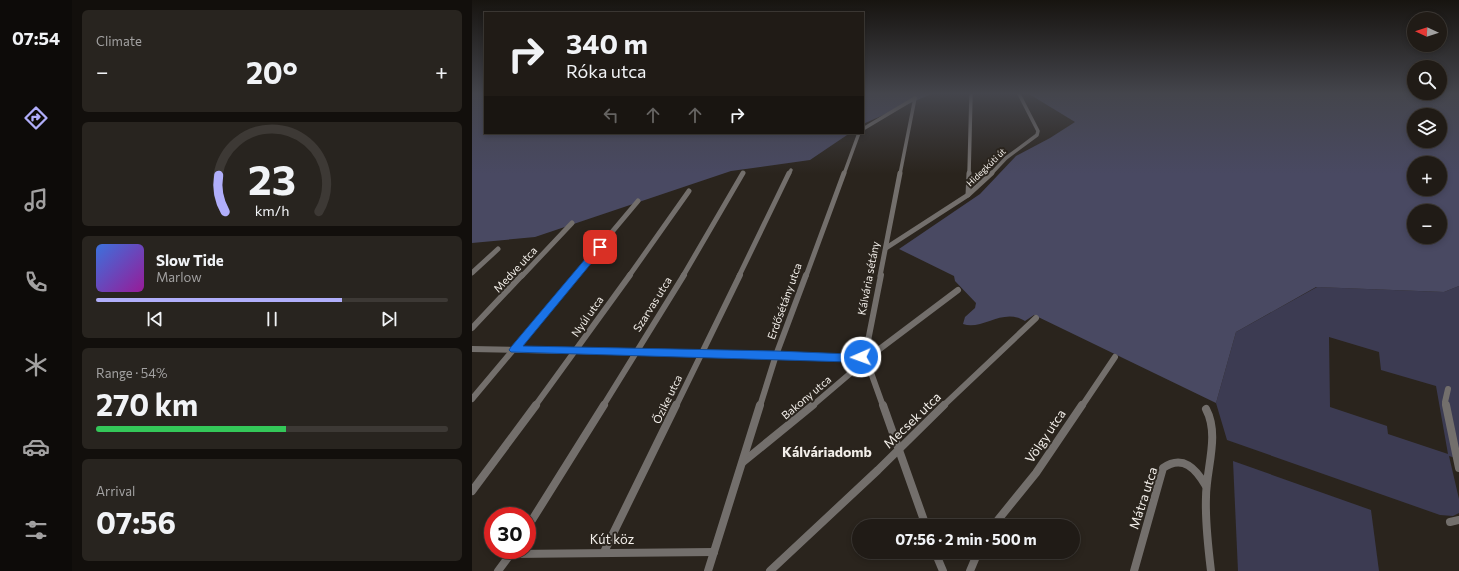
<!DOCTYPE html>
<meta charset="utf-8">
<style>
:root{--surface:#201b16;--page:#28241f;--text:#f1f3f6;--muted:#a2a1a1;--line:#3d3935;--accent:#b0aefa}
body{margin:0;font-family:Commissioner,sans-serif;background:var(--page);color:var(--text);height:100vh;display:flex;flex-direction:column;font-size:15px;white-space:nowrap}
*{box-sizing:border-box;margin:0}
p{font-size:13px;color:var(--muted)}
.icon{flex:none;width:22px;height:22px;fill:none;stroke:currentColor;stroke-width:2;stroke-linecap:round;stroke-linejoin:round}
.map{position:relative;flex:1;overflow:hidden}
.sheet{display:flex;flex-direction:column;gap:10px;padding:10px;background:#120f0c;width:400px}
.sheet>*{flex:none}
.guide{position:absolute;left:12px;top:12px;width:380px;height:122px;border-radius:0px;box-shadow:0 2px 6px #0003,0 0 0 1px var(--line);background:#201b16;color:var(--text);overflow:hidden}
.needle{width:26px;rotate:273deg}
.fabs{position:absolute;left:935px;top:12px;display:grid;gap:8px}
.fabs a{display:grid;place-items:center;width:40px;height:40px;border-radius:50%;background:var(--surface);box-shadow:0 2px 6px #0003,0 0 0 1px var(--line);font-size:20px}
.speed{position:absolute;left:12px;top:507px;display:flex;gap:8px;font-size:20px;font-weight:700;text-align:center}
.speed>*{display:grid;place-content:center;width:52px;height:52px;border-radius:50%;background:var(--surface);box-shadow:0 2px 6px #0003,0 0 0 1px var(--line);line-height:1}
.speed .limit{border:6px solid #d22;background:#fff;color:#111}
.pin{position:absolute;display:grid;place-items:center;width:34px;height:34px;color:#fff;margin:-17px;border-radius:8px;box-shadow:0 2px 6px #0006}
.me{position:absolute;width:44px;margin:-22px;rotate:268deg;stroke-linejoin:round;filter:drop-shadow(0 0 3px #0008)}
.turn{display:flex;align-items:center;gap:14px;height:84px;padding:0 16px;font-size:18px}
.turn .icon{width:52px;height:52px;stroke-width:2.5}
.turn b{display:block;font-size:28px;line-height:34px}
.lanes{display:flex;align-items:center;height:38px;padding:0 16px;background:#0003;justify-content:center;gap:20px;direction:ltr}
.lanes .off{opacity:.35}
.big{font-size:30px;font-weight:700;line-height:1.1}
.sheet .tile{flex:1;display:flex;flex-direction:column;justify-content:center;gap:6px;min-width:0;padding:0 14px;border-radius:6px;background:var(--page)}
.sheet .dial{align-items:center;gap:0}
.dial svg{height:104px;overflow:visible;fill:none;stroke:var(--line);stroke-width:7;stroke-linecap:round;text-anchor:middle}
.dial text{fill:var(--text);stroke:none}
.song{display:flex;align-items:center;gap:12px}
.cover{width:48px;height:48px;border-radius:6px;background:linear-gradient(135deg,hsl(220 70% 55%),hsl(300 70% 35%))}
.played{height:4px;border-radius:2px;background:linear-gradient(90deg,var(--accent) 70%,var(--line) 70%)}
.keys{display:flex;justify-content:space-around;direction:ltr}
.heat{display:flex;justify-content:space-between;align-items:center;font-size:22px;direction:ltr}
.charge{height:6px;border-radius:3px;background:linear-gradient(90deg,#34c759 54%,var(--line) 0)}
.trip{position:absolute;left:380px;top:519px;width:228px;height:40px;border-radius:20px;background:var(--surface);box-shadow:0 2px 6px #0003,0 0 0 1px var(--line);font-weight:700;line-height:40px;text-align:center}
main{display:flex;flex:1;min-height:0}
.tab-bar{display:flex;flex-direction:column;width:72px;justify-content:space-around;align-items:center;background:#0d0b09;color:var(--muted)}
.tab-bar .icon{width:28px;height:28px}
.tab-bar .current{color:var(--accent)}
.tab-bar b{font-size:18px;color:var(--text)}
.map>svg:first-child{display:block}
</style>
<main>
<nav class="tab-bar">
<b>07:54</b>
<svg class="icon current" aria-label="directions" viewBox="0 0 24 24"><path d="M12 3l9 9-9 9-9-9zM9 14v-3h6M13 9l2 2-2 2"/></svg>
<svg class="icon" aria-label="music" viewBox="0 0 24 24"><path d="M9 18V5l10-2v13"/><circle cx="6" cy="18" r="3"/><circle cx="16" cy="16" r="3"/></svg>
<svg class="icon" aria-label="phone" viewBox="0 0 24 24"><path d="M5 4h4l2 5-3 2q2 4 5 5l2-3 5 2v4C11 20 4 13 5 4z"/></svg>
<svg class="icon" aria-label="climate" viewBox="0 0 24 24"><path d="M12 3v18M4 7l16 10M4 17L20 7"/></svg>
<svg class="icon" aria-label="car" viewBox="0 0 24 24"><path d="M5 17H2v-5l4-1 3-4h7l3 4 3 1v5h-3M9 17h6M6 11h13"/><circle cx="7" cy="17" r="2"/><circle cx="17" cy="17" r="2"/></svg>
<svg class="icon" aria-label="filters" viewBox="0 0 24 24"><path d="M4 7h16M4 17h16"/><circle cx="9" cy="7" r="2"/><circle cx="15" cy="17" r="2"/></svg>
</nav>
<section class="sheet">
<div class="tile"><p>Climate</p>
<div class="heat"><a>−</a><b class="big">20°</b><a>+</a></div>
</div>
<div class="tile dial"><svg viewBox="0 0 100 80">
<path d="M14 69A42 42 0 1 1 86 69"/>
<path d="M14 69A42 42 0 0 1 9 41" stroke="#b0aefa"/>
<text x="50" y="56" font-size="32" font-weight="700">23</text>
<text x="50" y="72" font-size="11">km/h</text>
</svg></div>
<div class="tile">
<div class="song"><i class="cover"></i><div><b>Slow Tide</b><p>Marlow</p></div></div>
<div class="played"></div>
<div class="keys"><svg class="icon" aria-label="previous" viewBox="0 0 24 24"><path d="M18 5L8 12l10 7zM5 5v14"/></svg><svg class="icon" aria-label="pause" viewBox="0 0 24 24"><path d="M8 5v14M16 5v14"/></svg><svg class="icon" aria-label="next" viewBox="0 0 24 24"><path d="M6 5l10 7-10 7zM19 5v14"/></svg></div>
</div>
<div class="tile"><p>Range · 54%</p><b class="big">270 km</b><div class="charge"></div></div>
<div class="tile"><p>Arrival</p><b class="big">07:56</b></div>
</section>
<div class="map">
<svg width="987" height="571" viewBox="0 0 987 571">
<rect width="100%" height="100%" fill="#2a241d"/>
<g fill="#3c3b52" fill-rule="evenodd">
<path d="M987 286V459L977 456 987 499V513L981 516 968 515 755 440 744 403 764 332 845 287 972 292ZM857 337 907 352 909 370 964 386 976 454 916 434 915 426 858 407Z"/>
<path d="M761 461 899 510 907 571H766Z"/>
</g>
<g fill="#494962" fill-rule="evenodd">
<path d="M0 94H13V133H378L338 160 259 171 63 237 0 243Z"/>
<path d="M391 94H459L391 124Z"/>
<path d="M557 94H987V286L972 292 844 287 764 332 744 403 562 315 553 321C531 307 510 331 491 324L493 317 503 308 504 303 483 281 482 276 427 249 508 194 544 156 578 138 603 122ZM942 115H968V141H942ZM942 163H968V189H942ZM942 211H968V237H942Z"/>
</g>
<g fill="none" stroke-linecap="round" stroke-linejoin="round">
<g stroke="#736f6c" stroke-width="3.5">
<path d="M391 129 443 98"/>
<path d="M317 174 319 170"/>
<path d="M372 174 387 133"/>
<path d="M428 174 443 98"/>
<path d="M497 174 499 94"/>
<path d="M519 174 534 158 565 135 566 131 547 94"/>
</g>
<g stroke="#736f6c" stroke-width="5">
<path d="M496 195 497 173"/>
<path d="M414 248 496 195 520 173"/>
<path d="M0 273 26 249"/>
<path d="M50 276 100 223"/>
<path d="M103 276 166 201"/>
<path d="M157 276 217 191"/>
<path d="M211 276 271 173"/>
<path d="M267 276 317 173"/>
<path d="M334 276 372 173"/>
<path d="M408 276 428 173"/>
</g>
<g stroke="#736f6c" stroke-width="6">
<path d="M409 275 393 356 411 406"/>
<path d="M0 328 50 275"/>
<path d="M0 349 304 355 378 358 393 356"/>
<path d="M0 399 104 275"/>
<path d="M63 406 158 275"/>
<path d="M131 406 212 275"/>
<path d="M204 406 268 275"/>
<path d="M288 406 304 355 334 275"/>
<path d="M340 406 401 354 486 290"/>
<path d="M471 406 564 318"/>
<path d="M610 406 643 357"/>
<path d="M974 406 973 402 976 389"/>
</g>
<g stroke="#736f6c" stroke-width="8">
<path d="M411 405 454 526"/>
<path d="M974 405 987 468"/>
<path d="M734 409C748 435 734 469 734 497 733 522 736 546 739 571"/>
<path d="M271 462 341 405"/>
<path d="M0 491 64 405"/>
<path d="M978 522 987 520"/>
<path d="M521 526 564 473 610 405"/>
<path d="M55 528 132 405"/>
<path d="M132 552 204 405"/>
<path d="M463 552 471 571"/>
<path d="M39 554 242 552"/>
<path d="M26 571 40 552"/>
<path d="M236 571 288 405"/>
<path d="M298 571 406 470 472 405"/>
<path d="M498 571 506 552"/>
<path d="M662 571 691 468C711 454 724 469 734 486"/>
</g>
</g>
<linearGradient id="sky" x2="0" y2="1"><stop stop-color="#171410"/><stop offset="0.54" stop-color="#44454c"/><stop offset="1" stop-color="#44454c" stop-opacity="0"/></linearGradient>
<rect width="987" height="174" fill="url(#sky)"/>
<path fill="#1a73e8" stroke="#114b97" d="M128 244 131 245 132 247 131 249 51 346 304 351 378 354H392L394 357 392 360 378 362 39 352 37 350 39 347 125 245Z"/>
<g text-anchor="middle" dominant-baseline="central" stroke-width="4" stroke-linejoin="round" paint-order="stroke">
<g font-size="9" fill="#f3efea" stroke="#2a241d">
<text transform="translate(514 167) rotate(-44)">Hidegkúti út</text>
</g>
<g font-size="11" fill="#f3efea" stroke="#2a241d">
<text transform="translate(43 269) rotate(-47)">Medve utca</text>
<text transform="translate(396 278) rotate(-79)">Kálvária sétány</text>
<text transform="translate(312 301) rotate(-70)">Erdősétány utca</text>
<text transform="translate(180 304) rotate(-58)">Szarvas utca</text>
<text transform="translate(115 316) rotate(-55)">Nyúl utca</text>
<text transform="translate(334 397) rotate(-40)">Bakony utca</text>
<text transform="translate(195 399) rotate(-64)">Őzike utca</text>
</g>
<g font-size="13" fill="#f3efea" stroke="#2a241d">
<text transform="translate(440 420) rotate(-44)">Mecsek utca</text>
<text transform="translate(573 436) rotate(-56)">Völgy utca</text>
<text transform="translate(671 498) rotate(-72)">Mátra utca</text>
<text x="140" y="539">Kút köz</text>
</g>
<g font-size="14" font-weight="bold" fill="#f3efea" stroke="#2a241d">
<text x="355" y="451">Kálváriadomb</text>
</g>
</g>
</svg>
<div class="fabs">
<a><svg class="needle" viewBox="-14 -14 28 28"><path d="M0-13l5 13h-10z" fill="#e53935"/><path d="M0 13l5-13h-10z" fill="#a2a1a1"/></svg></a>
<a><svg class="icon" aria-label="search" viewBox="0 0 24 24"><circle cx="10" cy="10" r="6"/><path d="M15 15l6 6"/></svg></a>
<a><svg class="icon" aria-label="layers" viewBox="0 0 24 24"><path d="M12 4l9 5-9 5-9-5zM3 14l9 5 9-5"/></svg></a>
<a>+</a>
<a>−</a>
</div>
<div class="speed"><div class="limit">30</div></div>
<div class="pin" style="left:128px;top:247px;background:#d93025"><svg class="icon" aria-label="arrive" viewBox="0 0 24 24"><path d="M6 21V4h12l-3 4 3 4H6"/></svg></div>
<svg class="me" style="left:389px;top:357px" viewBox="-20 -20 40 40"><circle r="17" fill="#1a73e8" stroke="#fff" stroke-width="3"/><path d="M0-11L8 9 0 5-8 9z" fill="#fff"/></svg>
<div class="trip">07:56 · 2 min · 500 m</div>
<div class="guide">
<div class="turn"><svg class="icon" aria-label="right" viewBox="0 0 24 24"><path d="M7 20v-9h11M14 6l5 5-5 5"/></svg><div><b>340 m</b>Róka utca</div></div>
<div class="lanes"><svg class="icon off" aria-label="left" viewBox="0 0 24 24"><path d="M17 20v-9H6M10 6l-5 5 5 5"/></svg><svg class="icon off" aria-label="ahead" viewBox="0 0 24 24"><path d="M12 20V5M6 11l6-6 6 6"/></svg><svg class="icon off" aria-label="ahead" viewBox="0 0 24 24"><path d="M12 20V5M6 11l6-6 6 6"/></svg><svg class="icon" aria-label="right" viewBox="0 0 24 24"><path d="M7 20v-9h11M14 6l5 5-5 5"/></svg></div>
</div>
</div>
</main>
